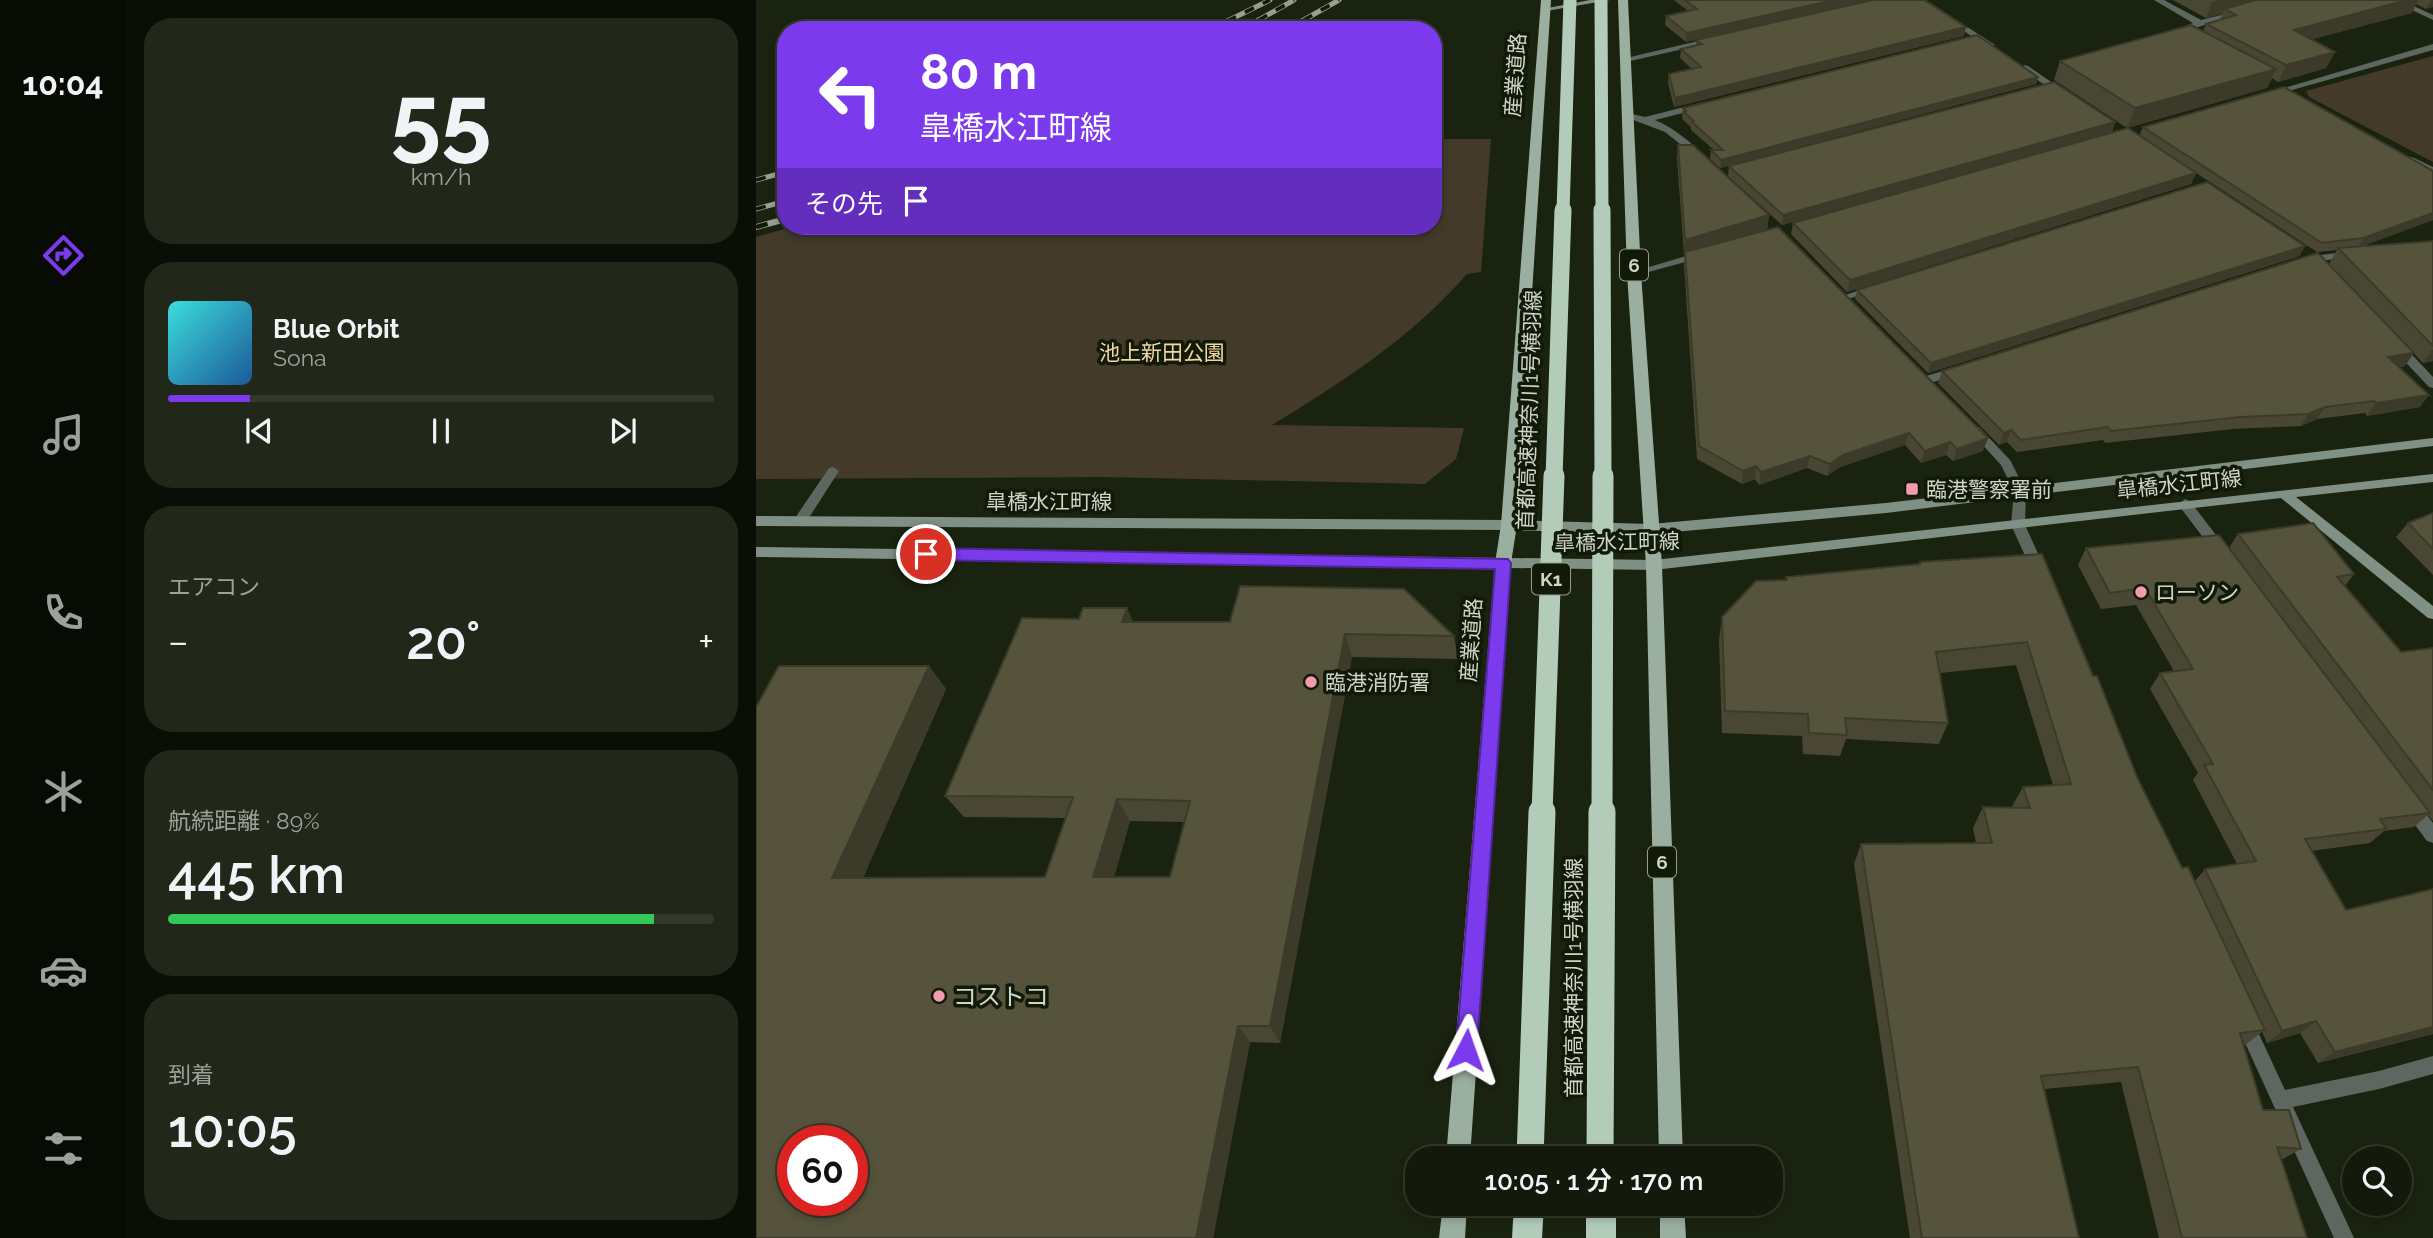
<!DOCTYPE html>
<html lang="ja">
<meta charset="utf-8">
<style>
:root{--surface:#141a0b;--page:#212719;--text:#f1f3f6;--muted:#9da19d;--line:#33382c;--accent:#7c3aed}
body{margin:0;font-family:Raleway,"Noto Sans JP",sans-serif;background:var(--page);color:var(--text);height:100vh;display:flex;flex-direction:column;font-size:26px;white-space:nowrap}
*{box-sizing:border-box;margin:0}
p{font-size:23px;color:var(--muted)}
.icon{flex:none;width:38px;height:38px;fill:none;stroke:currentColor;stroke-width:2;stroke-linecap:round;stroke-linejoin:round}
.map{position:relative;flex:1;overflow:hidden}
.side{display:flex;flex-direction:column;gap:18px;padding:18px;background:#0b0e06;width:630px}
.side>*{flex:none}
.top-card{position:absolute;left:21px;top:21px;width:665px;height:214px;border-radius:28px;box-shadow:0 4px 10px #0003,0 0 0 2px var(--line);background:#7c3aed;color:#fff;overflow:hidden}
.controls{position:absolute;left:1586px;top:1146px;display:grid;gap:14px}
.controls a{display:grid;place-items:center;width:70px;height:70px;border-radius:50%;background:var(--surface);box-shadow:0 4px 10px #0003,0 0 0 2px var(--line);font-size:35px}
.speed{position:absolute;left:21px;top:1125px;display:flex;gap:14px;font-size:35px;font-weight:700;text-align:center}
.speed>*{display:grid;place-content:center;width:91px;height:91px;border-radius:50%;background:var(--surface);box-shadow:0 4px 10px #0003,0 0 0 2px var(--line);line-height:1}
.speed .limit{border:10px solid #d22;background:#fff;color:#111}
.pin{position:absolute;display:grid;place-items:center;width:60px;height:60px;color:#fff;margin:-30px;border:4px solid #fff;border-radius:50%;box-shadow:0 2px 7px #0007}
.me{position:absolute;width:77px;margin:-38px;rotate:4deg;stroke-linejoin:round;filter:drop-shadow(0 0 5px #0008)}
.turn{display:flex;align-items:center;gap:24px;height:147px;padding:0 28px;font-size:32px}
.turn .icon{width:91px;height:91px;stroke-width:2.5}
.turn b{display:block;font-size:49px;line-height:60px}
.then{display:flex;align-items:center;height:66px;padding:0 28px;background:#0003;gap:14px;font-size:26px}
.big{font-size:52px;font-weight:600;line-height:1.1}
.side .widget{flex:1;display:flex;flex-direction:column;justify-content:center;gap:10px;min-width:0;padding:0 24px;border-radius:28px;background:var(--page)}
.side .dial{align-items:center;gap:0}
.dial b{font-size:91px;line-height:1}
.song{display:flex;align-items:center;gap:21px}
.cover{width:84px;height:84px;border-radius:10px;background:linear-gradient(135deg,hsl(180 70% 55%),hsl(210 70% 35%))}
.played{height:7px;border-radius:4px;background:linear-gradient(90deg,var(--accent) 15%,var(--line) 15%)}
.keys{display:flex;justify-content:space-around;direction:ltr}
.heat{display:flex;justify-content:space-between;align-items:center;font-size:38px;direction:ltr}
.charge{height:10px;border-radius:5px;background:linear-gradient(90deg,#34c759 89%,var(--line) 0)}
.trip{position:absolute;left:649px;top:1146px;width:378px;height:70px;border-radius:28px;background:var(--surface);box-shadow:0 4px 10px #0003,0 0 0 2px var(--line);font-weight:600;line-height:70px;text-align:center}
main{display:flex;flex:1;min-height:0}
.dock{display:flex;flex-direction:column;width:126px;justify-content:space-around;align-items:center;background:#080a04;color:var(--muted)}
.dock .icon{width:49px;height:49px}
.dock .on{color:var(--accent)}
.dock b{font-size:32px;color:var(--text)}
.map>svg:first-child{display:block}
</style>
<main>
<nav class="dock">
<b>10:04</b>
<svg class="icon on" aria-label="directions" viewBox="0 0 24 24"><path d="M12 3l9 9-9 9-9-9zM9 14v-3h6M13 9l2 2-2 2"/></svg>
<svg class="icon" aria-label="music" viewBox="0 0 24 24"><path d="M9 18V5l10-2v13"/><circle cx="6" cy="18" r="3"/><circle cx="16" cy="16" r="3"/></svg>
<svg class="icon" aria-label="phone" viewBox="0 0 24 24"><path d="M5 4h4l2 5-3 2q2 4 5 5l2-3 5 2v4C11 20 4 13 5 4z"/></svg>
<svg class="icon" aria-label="climate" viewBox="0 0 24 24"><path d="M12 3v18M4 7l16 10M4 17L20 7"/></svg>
<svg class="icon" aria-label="car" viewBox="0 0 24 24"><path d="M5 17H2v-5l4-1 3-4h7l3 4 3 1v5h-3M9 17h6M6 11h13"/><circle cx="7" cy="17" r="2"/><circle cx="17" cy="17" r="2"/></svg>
<svg class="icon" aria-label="filters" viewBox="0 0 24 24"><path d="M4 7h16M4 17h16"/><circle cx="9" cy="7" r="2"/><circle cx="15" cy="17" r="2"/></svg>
</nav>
<section class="side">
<div class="widget dial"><b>55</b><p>km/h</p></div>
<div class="widget">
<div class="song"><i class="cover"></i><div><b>Blue Orbit</b><p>Sona</p></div></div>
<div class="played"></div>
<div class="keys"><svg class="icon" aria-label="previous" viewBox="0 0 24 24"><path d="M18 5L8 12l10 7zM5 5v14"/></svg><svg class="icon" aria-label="pause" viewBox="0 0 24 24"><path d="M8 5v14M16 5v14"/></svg><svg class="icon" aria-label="next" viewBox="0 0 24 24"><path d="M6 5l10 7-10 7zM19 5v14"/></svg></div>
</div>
<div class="widget"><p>エアコン</p>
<div class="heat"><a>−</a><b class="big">20°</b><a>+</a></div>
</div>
<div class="widget"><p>航続距離 · 89%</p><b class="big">445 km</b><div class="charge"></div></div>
<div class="widget"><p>到着</p><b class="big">10:05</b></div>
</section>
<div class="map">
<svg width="1677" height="1238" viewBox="0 0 1677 1238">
<rect width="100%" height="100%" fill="#1a230f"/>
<g fill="#443a2a">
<path d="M1677 56V162L1553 97 1550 91Z"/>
<path d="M677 139H735L725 272 711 274C655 338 588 381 516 425L708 428 700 459 669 484 348 477 0 479V237L39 226H677Z"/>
</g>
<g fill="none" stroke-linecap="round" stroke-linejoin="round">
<g fill="#5d6760" fill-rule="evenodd">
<path d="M959 37 963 39 962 41 870 62 866 59Z"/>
<path d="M1119 285 1124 288 1123 290 1088 300 1083 297Z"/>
<path d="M77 467 83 471 81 474 49 524H39L37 521 39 518 73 468Z"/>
</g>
<g fill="#5d6760" fill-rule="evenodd">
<path d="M1161 0H1170L1239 45 1232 47Z"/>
<path d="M1398 0H1408L1445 20 1481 11 1485 13 1421 34 1417 32 1418 30 1437 23Z"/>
<path d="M1635 0H1645L1677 15V20Z"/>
<path d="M1677 44V50L1515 96 1508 94Z"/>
<path d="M1269 65 1272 66 1311 93 1304 95 1266 70 1265 68Z"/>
<path d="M944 103 948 106 947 108 899 120C918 128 935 142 949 157L944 160 909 132 867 116 872 113 889 117Z"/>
<path d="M1650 157H1656L1677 167V174L1650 161Z"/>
<path d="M947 251 951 252V256L878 276 873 273Z"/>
<path d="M1596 251 1600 252V256L1550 263 1545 260 1550 257Z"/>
<path d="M1642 343 1646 344 1677 377V388L1673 387 1638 350 1636 347Z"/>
<path d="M1200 367 1206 371 1204 374 1171 384 1165 380 1167 377Z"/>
<path d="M1219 426 1223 427 1254 460 1270 491 1269 525 1290 571 1288 575H1278L1276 571 1255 525 1258 491 1245 465 1213 430Z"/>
<path d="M1429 499 1434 501 1469 547 1471 550 1469 553H1459L1424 507 1423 504Z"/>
<path d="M1654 798 1660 800 1677 823V843L1671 841 1648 810 1646 805 1648 800Z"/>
<path d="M1489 1014 1495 1017 1529 1090 1623 1071 1677 1056V1074L1623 1089 1537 1107 1598 1238H1578L1480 1023 1483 1017Z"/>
</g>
<g fill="#809084" fill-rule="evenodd">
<path d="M834 0H854L790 11 786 9Z"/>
<path d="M1677 438V446L1130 513 895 534 753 530 0 526V516L753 520 895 524 1130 503Z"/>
<path d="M1677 474V482L1540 497 1677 606V619L1672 618 1525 498 898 570 0 557V547L898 560Z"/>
</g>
<g fill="#9bafa0" fill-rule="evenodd">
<path d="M785 0H795L761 525 755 563 714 1158H690L739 563 745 525Z"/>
<path d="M862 0H872L885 273 906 565 927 1158H903L890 565 871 273Z"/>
<path d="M687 1204H711L709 1238H683Z"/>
<path d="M904 1204H928L930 1238H904Z"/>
</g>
<g fill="#b3ccba" fill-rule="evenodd">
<path d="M758 1204H788L786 1238H756Z"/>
<rect x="830" y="1204" width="30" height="34"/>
</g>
<defs>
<g id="rail-far1">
<path d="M453 30 514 0"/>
<path d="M485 30 538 0"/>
<path d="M530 30 583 0"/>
<path d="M0 180 30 172"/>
<path d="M0 209 30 201"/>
</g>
<path id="rail" d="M0 227 30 219"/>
</defs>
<use href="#rail-far1" stroke="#989f90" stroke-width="5"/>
<use href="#rail" stroke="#989f90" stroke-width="6"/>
<use href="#rail-far1" stroke="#111907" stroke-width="3.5" stroke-dasharray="10" stroke-linecap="butt"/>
<use href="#rail" stroke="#111907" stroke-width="4.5" stroke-dasharray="12" stroke-linecap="butt"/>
<g stroke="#b3ccba" stroke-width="13">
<path d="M845 0 846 211"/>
<path d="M807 211 814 0"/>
</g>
<g stroke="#b3ccba" stroke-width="17">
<path d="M846 210 847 478"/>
<path d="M798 478 807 210"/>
</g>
<g stroke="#b3ccba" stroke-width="21">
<path d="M786 814 798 476"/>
<path d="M846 814 847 476"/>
</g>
<g stroke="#b3ccba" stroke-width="27">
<path d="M774 1158 786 812"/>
<path d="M844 1158 846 812"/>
</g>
</g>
<g fill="#494733" fill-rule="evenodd">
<path d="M918 0H1115L930 42 909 25 910 16 932 11Z"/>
<path d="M1417 0H1677L1670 9 1660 4 1656 13 1556 39 1579 52 1570 68 1522 82 1516 78 1511 88 1371 128 1298 80 1304 61 1447 31 1450 24 1464 20 1466 14 1450 18Z"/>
<path d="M1208 36 918 107 912 83 913 74 936 69 924 58 925 49 940 45V40Z"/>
<path d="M1282 77 1280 84 964 168 954 159 955 150H958L935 130V127L927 120 926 116 927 108Z"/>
<path d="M1359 122 1356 132 1026 225 972 176 973 166Z"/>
<path d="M1387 127 1677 220 1605 246 1677 241V361L1667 363 1573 264 1581 250 1561 252 1440 173 1435 184 1091 292 1035 234 1037 223 1383 136Z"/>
<path d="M922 145 1013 215 1011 230 1227 451 1197 461 1190 455 1165 463 1149 445 1084 467 1071 476 1051 468 1003 485 999 479 986 484 941 459 928 265 929 254H928L921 159Z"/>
<path d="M1544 256 1172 373 1099 299 1101 290Z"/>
<path d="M1643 366 1664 407 1611 416 1609 413 1561 419 1545 426 1477 429 1349 443 1347 440 1261 452 1251 442 1243 445 1182 383 1186 371 1649 366Z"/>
<path d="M1677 513V575L1640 537 1652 523Z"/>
<path d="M1482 534 1598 574 1589 586 1645 652 1677 648V821L1672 815 1658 827 1628 831 1614 843 1555 851 1590 910 1677 1034 1562 1063 1544 1033 1511 1043 1506 1032 1488 1046 1507 1110 1545 1149 1525 1160 1551 1238H1403L1365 1082 1288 1089 1323 1238H1154L1098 864 1105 844 1220 843 1217 828 1227 807 1255 808 1267 787 1297 785 1260 665 1184 673 1192 723 1183 744 1090 739 1084 756 1047 754 1046 736 966 733 963 640 966 617 1030 580V577L1163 564 1164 562 1286 554 1381 777 1426 868 1439 881 1449 869 1481 864 1437 780 1442 773 1394 689 1404 673 1418 671 1380 605 1345 609 1322 565 1330 548H1473Z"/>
<path d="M377 622 698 636 702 659 596 657 524 1043 494 1042 457 1238H0V707L173 666 190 689 107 878 289 877 309 818 208 817 189 796ZM374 821 428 822 414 877H358Z"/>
</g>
<g fill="#3c3a29">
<path d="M1078 0H1115L930 42 931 33Z"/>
<path d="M1465 0H1516L1468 9 1466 14 1450 18 1456 2Z"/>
<path d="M1651 0H1662L1656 13 1531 46 1538 30Z"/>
<path d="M1675 0H1677V7L1670 9Z"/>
<path d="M1210 27 1208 36 918 107 919 98Z"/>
<path d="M1579 52 1570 68 1522 82 1530 65Z"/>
<path d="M1520 69 1511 88 1371 128 1379 108Z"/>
<path d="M1282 77 1280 84 964 168 965 160Z"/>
<path d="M1359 122 1356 132 1026 225 1027 215Z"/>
<path d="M1440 173 1435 184 1091 292 1094 280Z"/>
<path d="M1677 213V220L1602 248 1607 238Z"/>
<path d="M1013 215 1011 230 928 254 929 240Z"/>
<path d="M1549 246 1544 256 1172 373 1175 363Z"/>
<path d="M1677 349V361L1667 363Z"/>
<path d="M1658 353 1649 366 1624 369 1632 357Z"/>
<path d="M1673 395 1664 407 1611 416 1620 403Z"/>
<path d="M1569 407 1561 419 1545 426 1552 414Z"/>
<path d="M1255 430 1251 442 1243 445 1248 433Z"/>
<path d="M1153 433 1149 445 1084 467 1071 476 1074 464 1087 455Z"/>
<path d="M1232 438 1227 451 1197 461 1201 449Z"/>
<path d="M1194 442 1190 455 1165 463 1169 451Z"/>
<path d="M1054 456 1051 468 1003 485 1005 472Z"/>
<path d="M1000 466 999 479 986 484 987 471Z"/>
<path d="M371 608 382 632 366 622Z"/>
<path d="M589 634 596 657 524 1043 514 1026Z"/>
<path d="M173 666 190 689 98 898 76 878Z"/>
<path d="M361 799 374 821 352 897 337 877Z"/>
<path d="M1560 1021 1544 1033 1511 1043 1526 1031Z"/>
<path d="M482 1026 494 1042 457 1238H440Z"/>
<path d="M1677 1027V1034L1562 1063 1579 1052Z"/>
</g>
<g fill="#55533b" stroke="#3c3a29" stroke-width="2" fill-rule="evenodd">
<path d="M929 0H1078L931 33 910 16 941 9Z"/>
<path d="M1117 0H1168L1210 27 919 98 913 74 945 67 925 49 946 44 940 40Z"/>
<path d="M1500 0H1651L1538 30 1579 52 1530 65 1450 24 1480 15 1468 9Z"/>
<path d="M1435 25 1520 69 1379 108 1304 61Z"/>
<path d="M1221 35 1282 77 965 160 955 150H967L936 122 938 121 928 112 930 111 927 108Z"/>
<path d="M1298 82 1359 122 1027 215 973 166Z"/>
<path d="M1528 87 1677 171V213L1607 238 1566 243 1387 127Z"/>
<path d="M1372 128 1440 173 1094 280 1037 223Z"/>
<path d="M922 145H937L1013 215 929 240Z"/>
<path d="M1451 182 1549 246 1175 363 1101 290Z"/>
<path d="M1022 227 1232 438 1201 449 1194 442 1169 451 1153 433 1087 455 1074 464 1054 456 1005 472 1000 466 987 471 943 446 929 252Z"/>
<path d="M1677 241V346L1582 248Z"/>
<path d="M1562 253 1658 353 1632 357 1673 395 1620 403 1618 401 1569 407 1552 414 1484 417 1355 431 1352 427 1265 440 1255 430 1248 433 1186 371Z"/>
<path d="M1677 513V549L1652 523Z"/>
<path d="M1557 523 1598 574 1581 577 1645 652 1677 648V790L1482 534Z"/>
<path d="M1463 535 1674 813 1624 819 1630 829 1549 839 1590 910 1677 889V1027L1579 1052 1560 1021 1526 1031 1449 869 1500 861 1448 765 1457 764 1404 673 1437 669 1389 588 1354 593 1330 548Z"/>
<path d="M1286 554 1337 676H1341L1381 777 1426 868 1432 867 1509 1030 1484 1033 1507 1110H1533L1545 1149 1521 1147 1551 1238H1426L1382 1067 1285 1076 1323 1238H1166L1105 844 1236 843 1227 807 1274 808 1267 787 1315 784 1271 642 1180 652 1192 723 1089 718 1091 735 1053 733 1052 714 969 711 966 617 1000 581 1031 580 1030 577 1164 564V562Z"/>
<path d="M484 586 648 589 698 636 589 634 514 1026H482L440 1238H0V707L23 666H173L76 878 289 877 317 797 189 796 266 618 323 619 327 608H371L366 622H474ZM361 799 434 801 414 877H337ZM37 1141H96V1200H37Z"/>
</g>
<path fill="#7c3aed" stroke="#51269a" stroke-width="2" d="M170 548 752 559 755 563 721 1050 718 1058 710 1061 703 1058 700 1050 739 569 170 560 163 554Z"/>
<g fill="#f29aae" stroke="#111907" stroke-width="2.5">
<rect x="1149" y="482" width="14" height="14" rx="3.5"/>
<circle cx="1385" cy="592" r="7"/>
<circle cx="555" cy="682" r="7"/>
<circle cx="183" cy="996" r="7"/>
</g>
<g text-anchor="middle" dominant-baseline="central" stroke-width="7" stroke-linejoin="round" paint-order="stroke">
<g fill="#111907" stroke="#969d8f" stroke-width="2">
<rect x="864" y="249.5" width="28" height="31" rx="5"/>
<rect x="776" y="563.5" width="38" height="31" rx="5"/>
<rect x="892" y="846.5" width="28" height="31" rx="5"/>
</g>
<g font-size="19" font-weight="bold" fill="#cfd5c9">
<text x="878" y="265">6</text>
<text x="795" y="579">K1</text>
<text x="906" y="862">6</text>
</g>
<g font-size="21" fill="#cfd5c9" stroke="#111907">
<text transform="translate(759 75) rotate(-86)">産業道路</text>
<text transform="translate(773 410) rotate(-88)">首都高速神奈川1号横羽線</text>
<text transform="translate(1423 484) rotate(-6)">皐橋水江町線</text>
<text x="293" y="501">皐橋水江町線</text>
<text transform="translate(861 542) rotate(-1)">皐橋水江町線</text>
<text transform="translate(715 640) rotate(-86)">産業道路</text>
<text transform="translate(817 978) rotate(-90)">首都高速神奈川1号横羽線</text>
</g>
<g font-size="21" fill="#f3d5a5" stroke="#111907">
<text x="406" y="352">池上新田公園</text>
</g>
<g font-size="21" fill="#cfd5c9" stroke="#111907" text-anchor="start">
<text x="1170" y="489">臨港警察署前</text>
<text x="1399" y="592">ローソン</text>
<text x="569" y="682">臨港消防署</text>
</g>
<g font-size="24" fill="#cfd5c9" stroke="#111907" text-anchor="start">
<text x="197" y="996">コストコ</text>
</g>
</g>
</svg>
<div class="controls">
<a><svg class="icon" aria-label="search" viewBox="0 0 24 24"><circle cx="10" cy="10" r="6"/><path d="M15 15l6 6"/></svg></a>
</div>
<div class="speed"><div class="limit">60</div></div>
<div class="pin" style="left:170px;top:554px;background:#d93025"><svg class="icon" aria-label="arrive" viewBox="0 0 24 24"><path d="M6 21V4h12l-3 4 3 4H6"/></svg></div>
<svg class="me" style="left:710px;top:1050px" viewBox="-20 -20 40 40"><path d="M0-17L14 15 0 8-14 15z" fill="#7c3aed" stroke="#fff" stroke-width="4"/></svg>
<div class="trip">10:05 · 1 分 · 170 m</div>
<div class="top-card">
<div class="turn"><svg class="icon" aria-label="left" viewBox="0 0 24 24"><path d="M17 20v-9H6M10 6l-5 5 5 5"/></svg><div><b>80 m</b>皐橋水江町線</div></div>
<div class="then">その先<svg class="icon" aria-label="arrive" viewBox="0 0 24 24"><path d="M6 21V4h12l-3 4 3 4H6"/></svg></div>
</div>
</div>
</main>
